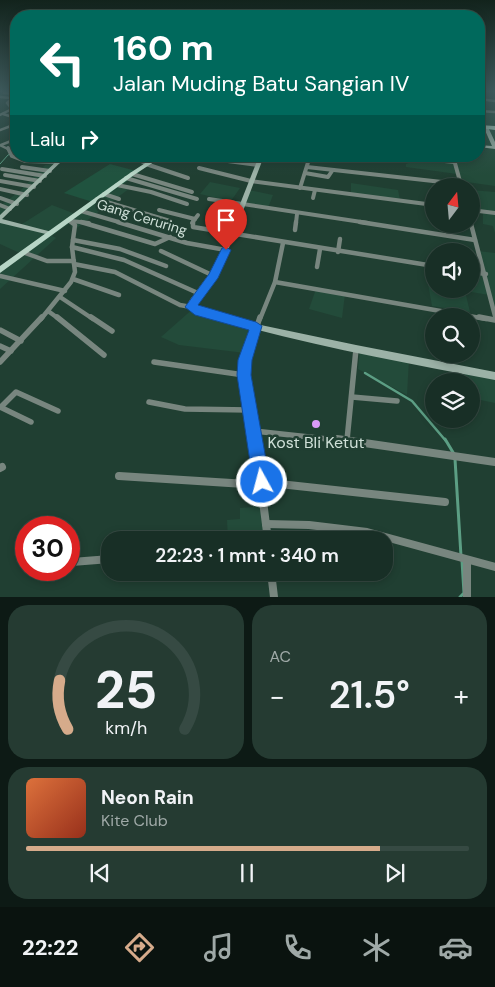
<!DOCTYPE html>
<html lang="id">
<meta charset="utf-8">
<style>
:root{--surface:#182f26;--page:#253b32;--text:#f1f3f6;--muted:#9fa9a7;--line:#364a43;--accent:#d6ab8b}
body{margin:0;font-family:"DM Sans",sans-serif;background:var(--page);color:var(--text);height:100vh;display:flex;flex-direction:column;font-size:19px;white-space:nowrap}
*{box-sizing:border-box;margin:0}
p{font-size:16px;color:var(--muted)}
.icon{flex:none;width:28px;height:28px;fill:none;stroke:currentColor;stroke-width:2;stroke-linecap:round;stroke-linejoin:round}
.map{position:relative;height:597px;overflow:hidden}
.details{display:flex;flex-direction:column;gap:8px;padding:8px;background:#0d1a15;flex:1}
.details>*{flex:none}
.hud{position:absolute;left:10px;top:10px;width:475px;height:152px;border-radius:20px;box-shadow:0 2px 8px #0003,0 0 0 1px var(--line);background:#00695c;color:#fff;overflow:hidden}
.needle{width:32px;rotate:16deg}
.controls{position:absolute;left:425px;top:178px;display:grid;gap:10px}
.controls a{display:grid;place-items:center;width:55px;height:55px;border-radius:50%;background:var(--surface);box-shadow:0 2px 8px #0003,0 0 0 1px var(--line);font-size:25px}
.speed{position:absolute;left:15px;top:516px;display:flex;gap:10px;font-size:25px;font-weight:700;text-align:center}
.speed>*{display:grid;place-content:center;width:65px;height:65px;border-radius:50%;background:var(--surface);box-shadow:0 2px 8px #0003,0 0 0 1px var(--line);line-height:1}
.speed .limit{border:8px solid #d22;background:#fff;color:#111}
.pin{position:absolute;display:grid;place-items:center;width:42px;height:42px;color:#fff;margin:-51px -21px;border-radius:50% 50% 50% 0;rotate:-45deg;box-shadow:0 0 5px #0007}
.pin .icon{rotate:45deg}
.me{position:absolute;width:55px;margin:-28px;rotate:353deg;stroke-linejoin:round;filter:drop-shadow(0 0 4px #0008)}
.turn{display:flex;align-items:center;gap:18px;height:105px;padding:0 20px;font-size:22px}
.turn .icon{width:65px;height:65px;stroke-width:2.5}
.turn b{display:block;font-size:35px;line-height:42px}
.then{display:flex;align-items:center;height:48px;padding:0 20px;background:#0003;gap:10px;font-size:19px}
.big{font-size:38px;font-weight:600;line-height:1.1}
.details .tile{flex:1;display:flex;flex-direction:column;justify-content:center;gap:8px;min-width:0;padding:0 18px;border-radius:20px;background:var(--page)}
.details .dial{align-items:center;gap:0}
.dial svg{height:130px;overflow:visible;fill:none;stroke:var(--line);stroke-width:7;stroke-linecap:round;text-anchor:middle}
.dial text{fill:var(--text);stroke:none}
.song{display:flex;align-items:center;gap:15px}
.cover{width:60px;height:60px;border-radius:8px;background:linear-gradient(135deg,hsl(20 70% 55%),hsl(10 70% 35%))}
.played{height:5px;border-radius:2px;background:linear-gradient(90deg,var(--accent) 80%,var(--line) 80%)}
.keys{display:flex;justify-content:space-around;direction:ltr}
.heat{display:flex;justify-content:space-between;align-items:center;font-size:28px;direction:ltr}
.details .tiles{flex:1;display:grid;gap:8px;grid-template-columns:1fr 1fr}
.tile:last-child{grid-column:span 2}
.trip{position:absolute;left:101px;top:531px;width:292px;height:50px;border-radius:20px;background:var(--surface);box-shadow:0 2px 8px #0003,0 0 0 1px var(--line);font-weight:600;line-height:50px;text-align:center}
.tab-bar{display:flex;height:80px;justify-content:space-around;align-items:center;background:#0a130f;color:var(--muted)}
.tab-bar .icon{width:35px;height:35px}
.tab-bar .current{color:var(--accent)}
.tab-bar b{font-size:22px;color:var(--text)}
.map>svg:first-child{display:block}
</style>
<div class="map">
<svg width="495" height="597" viewBox="0 0 495 597">
<rect width="100%" height="100%" fill="#203f32"/>
<g fill="#234b3a">
<path d="M479 111 495 112V186L459 181 457 174 406 167V164L418 159 452 162V156H479V129H486L484 122H479Z"/>
<path d="M58 163 25 198 0 220 19 226 52 205 78 215 121 186 130 188 73 231 70 223 52 236 56 238 0 289V273L24 255 0 244V206L20 191 45 165Z"/>
<path d="M210 182 240 188 231 201 244 205 249 190 273 195 268 208 244 205 237 224 223 218 230 201 200 194Z"/>
<path d="M351 183 398 190 400 200 351 194Z"/>
<path d="M471 190 495 192V233L493 226 483 224V212L471 210Z"/>
<path d="M478 251 495 253V313L489 295 465 291 470 312 432 306 428 284 434 285V289H471V271L483 273Z"/>
<path d="M316 289 345 294 342 318 309 309Z"/>
<path d="M195 307 260 325 245 353 179 345 161 337Z"/>
<path d="M360 349 409 359 407 395 358 369Z"/>
<path d="M461 369 495 376V403L471 398V381H463Z"/>
<path d="M266 484 270 540H228L227 520 240 519V508L253 507 252 485Z"/>
</g>
<path fill="#20533f" d="M110 164 140 172 96 203 64 193Z"/>
<g fill="none" stroke-linecap="round" stroke-linejoin="round">
<path stroke="#5c9e84" stroke-width="1" d="M0 164 8 155 16 151"/>
<path stroke="#5c9e84" stroke-width="2.5" d="M365 373 412 401 446 441"/>
<g stroke="#5c9e84" stroke-width="3">
<path d="M445 439 454 454"/>
<path d="M455 459 461 556"/>
<path d="M460 597 464 593 462 561"/>
</g>
<g stroke="#78867f" stroke-width="2.5">
<path d="M4 93 16 94"/>
<path d="M0 97 11 98"/>
<path d="M479 99 495 101"/>
<path d="M479 111 495 112"/>
<path d="M3 114 16 118"/>
<path d="M479 114 486 128"/>
<path d="M0 115 12 109 7 103 16 95"/>
<path d="M0 130 16 124"/>
<path d="M0 145 10 150"/>
<path d="M1 145 16 139"/>
</g>
<g stroke="#78867f" stroke-width="4">
<path d="M8 148 12 156 25 161 58 162"/>
<path d="M40 156 59 160"/>
<path d="M127 156 147 163"/>
<path d="M237 156 261 160"/>
<path d="M398 156 454 162"/>
<path d="M453 156 461 185"/>
<path d="M220 160 258 165"/>
<path d="M146 164 188 178"/>
<path d="M22 167 50 171"/>
<path d="M307 167 460 184"/>
<path d="M199 168 251 181 434 205"/>
<path d="M2 169 45 176"/>
<path d="M305 173 328 177 332 171"/>
<path d="M132 174 192 192"/>
<path d="M5 175 40 181"/>
<path d="M126 178 197 199"/>
<path d="M0 181 34 187"/>
<path d="M117 185 151 192 187 204"/>
<path d="M300 188 310 156"/>
<path d="M0 189 27 195"/>
<path d="M104 194 119 199"/>
<path d="M0 198 17 204"/>
<path d="M313 198 315 190"/>
<path d="M97 199 170 221"/>
<path d="M209 199 368 223"/>
<path d="M0 205 10 209"/>
<path d="M159 210 195 219"/>
<path d="M471 210 495 213"/>
<path d="M81 211 122 223"/>
<path d="M68 220 73 223"/>
<path d="M71 221 89 223"/>
<path d="M192 223 198 215"/>
<path d="M296 223 297 214"/>
</g>
<g stroke="#78867f" stroke-width="4.5">
<path d="M81 222 155 244 170 237"/>
<path d="M118 222 187 243 226 250"/>
<path d="M193 222V227L434 266"/>
<path d="M360 222 475 240"/>
<path d="M471 224 495 316"/>
<path d="M295 230 296 222"/>
<path d="M73 240 120 249 166 266"/>
<path d="M72 247 124 260 200 294"/>
<path d="M161 251 214 276"/>
<path d="M338 252 340 239"/>
<path d="M25 253 47 261H74"/>
<path d="M74 264 115 272 180 305 191 307"/>
<path d="M317 267 320 249"/>
<path d="M471 272 486 274"/>
<path d="M0 276 65 291"/>
<path d="M73 279 119 295"/>
<path d="M275 282 486 319"/>
<path d="M60 297 93 319"/>
<path d="M48 311 59 319"/>
<path d="M41 319 71 282 75 272 72 247 75 225 71 222"/>
<path d="M260 319 275 282 283 243"/>
</g>
<g stroke="#78867f" stroke-width="5.5">
<path d="M57 317 104 355"/>
<path d="M91 317 112 331"/>
<path d="M479 317 495 320"/>
<path d="M0 330 21 341"/>
<path d="M0 346 11 351"/>
<path d="M0 362 42 317"/>
<path d="M154 362 244 375"/>
<path d="M352 397 397 401"/>
<path d="M149 402 185 409 249 410"/>
<path d="M0 407 31 422"/>
<path d="M1 407 16 392 58 411"/>
<path d="M254 431 346 441"/>
<path d="M347 440 356 349"/>
<path d="M255 441 245 391 244 366 260 317"/>
</g>
<g stroke="#78867f" stroke-width="8">
<path d="M255 439 268 540"/>
<path d="M337 439 495 462"/>
<path d="M0 468 2 467"/>
<path d="M119 476 262 485"/>
<path d="M261 482 445 502"/>
<path d="M266 524 309 525 367 532 495 567"/>
<path d="M467 560V597"/>
<path d="M72 562 110 559"/>
<path d="M271 572 274 597"/>
</g>
<g fill="#9cb2a7" fill-rule="evenodd">
<path d="M484 127H488L495 142V149L479 147V145L492 146 484 128Z"/>
<path d="M62 156H67L2 219 52 232V234L50 235 0 223V215Z"/>
<path d="M259 156H264L222 266 196 304V306L256 324 356 345 495 372V380C392 360 289 342 189 310L188 308 189 301 216 265Z"/>
</g>
<g fill="#b7d5c6" fill-rule="evenodd">
<path d="M479 125 495 126V130L479 128Z"/>
<path d="M156 156H163L134 175 0 273V266L130 173Z"/>
</g>
</g>
<linearGradient id="sky" x2="0" y2="1"><stop stop-color="#12231c"/><stop offset="0.52" stop-color="#3c585a"/><stop offset="1" stop-color="#3c585a" stop-opacity="0"/></linearGradient>
<rect width="495" height="175" fill="url(#sky)"/>
<path fill="#1a73e8" stroke="#114b97" d="M226 247 231 250 218 278 198 305 256 322 262 326 252 360 251 375 270 482 267 488 262 490 256 488 253 482 237 375 238 360 249 330 195 315 185 307 209 274 222 248Z"/>
<circle fill="#d99af7" stroke="#203f32" stroke-width="2" cx="316" cy="424" r="5"/>
<g text-anchor="middle" dominant-baseline="central" stroke-width="5" stroke-linejoin="round" paint-order="stroke">
<g font-size="14" fill="#cfe0d8" stroke="#203f32">
<text transform="translate(142 217) rotate(17)">Gang Ceruring</text>
</g>
<g font-size="16" fill="#cfe0d8" stroke="#203f32">
<text x="316" y="442">Kost Bli Ketut</text>
</g>
</g>
</svg>
<div class="controls">
<a><svg class="needle" viewBox="-14 -14 28 28"><path d="M0-13l5 13h-10z" fill="#e53935"/><path d="M0 13l5-13h-10z" fill="#9fa9a7"/></svg></a>
<a><svg class="icon" aria-label="sound" viewBox="0 0 24 24"><path d="M4 9h4l5-4v14l-5-4H4zM17 9q2 3 0 6"/></svg></a>
<a><svg class="icon" aria-label="search" viewBox="0 0 24 24"><circle cx="10" cy="10" r="6"/><path d="M15 15l6 6"/></svg></a>
<a><svg class="icon" aria-label="layers" viewBox="0 0 24 24"><path d="M12 4l9 5-9 5-9-5zM3 14l9 5 9-5"/></svg></a>
</div>
<div class="speed"><div class="limit">30</div></div>
<div class="pin" style="left:226px;top:250px;background:#d93025"><svg class="icon" aria-label="arrive" viewBox="0 0 24 24"><path d="M6 21V4h12l-3 4 3 4H6"/></svg></div>
<svg class="me" style="left:262px;top:482px" viewBox="-20 -20 40 40"><circle r="17" fill="#1a73e8" stroke="#fff" stroke-width="3"/><path d="M0-11L8 9 0 5-8 9z" fill="#fff"/></svg>
<div class="trip">22:23 · 1 mnt · 340 m</div>
<div class="hud">
<div class="turn"><svg class="icon" aria-label="left" viewBox="0 0 24 24"><path d="M17 20v-9H6M10 6l-5 5 5 5"/></svg><div><b>160 m</b>Jalan Muding Batu Sangian IV</div></div>
<div class="then">Lalu<svg class="icon" aria-label="right" viewBox="0 0 24 24"><path d="M7 20v-9h11M14 6l5 5-5 5"/></svg></div>
</div>
</div>
<section class="details">
<div class="tiles">
<div class="tile dial"><svg viewBox="0 0 100 80">
<path d="M14 69A42 42 0 1 1 86 69"/>
<path d="M14 69A42 42 0 0 1 9 39" stroke="#d6ab8b"/>
<text x="50" y="56" font-size="32" font-weight="700">25</text>
<text x="50" y="72" font-size="11">km/h</text>
</svg></div>
<div class="tile"><p>AC</p>
<div class="heat"><a>−</a><b class="big">21.5°</b><a>+</a></div>
</div>
<div class="tile">
<div class="song"><i class="cover"></i><div><b>Neon Rain</b><p>Kite Club</p></div></div>
<div class="played"></div>
<div class="keys"><svg class="icon" aria-label="previous" viewBox="0 0 24 24"><path d="M18 5L8 12l10 7zM5 5v14"/></svg><svg class="icon" aria-label="pause" viewBox="0 0 24 24"><path d="M8 5v14M16 5v14"/></svg><svg class="icon" aria-label="next" viewBox="0 0 24 24"><path d="M6 5l10 7-10 7zM19 5v14"/></svg></div>
</div>
</div>
</section>
<nav class="tab-bar">
<b>22:22</b>
<svg class="icon current" aria-label="directions" viewBox="0 0 24 24"><path d="M12 3l9 9-9 9-9-9zM9 14v-3h6M13 9l2 2-2 2"/></svg>
<svg class="icon" aria-label="music" viewBox="0 0 24 24"><path d="M9 18V5l10-2v13"/><circle cx="6" cy="18" r="3"/><circle cx="16" cy="16" r="3"/></svg>
<svg class="icon" aria-label="phone" viewBox="0 0 24 24"><path d="M5 4h4l2 5-3 2q2 4 5 5l2-3 5 2v4C11 20 4 13 5 4z"/></svg>
<svg class="icon" aria-label="climate" viewBox="0 0 24 24"><path d="M12 3v18M4 7l16 10M4 17L20 7"/></svg>
<svg class="icon" aria-label="car" viewBox="0 0 24 24"><path d="M5 17H2v-5l4-1 3-4h7l3 4 3 1v5h-3M9 17h6M6 11h13"/><circle cx="7" cy="17" r="2"/><circle cx="17" cy="17" r="2"/></svg>
</nav>
